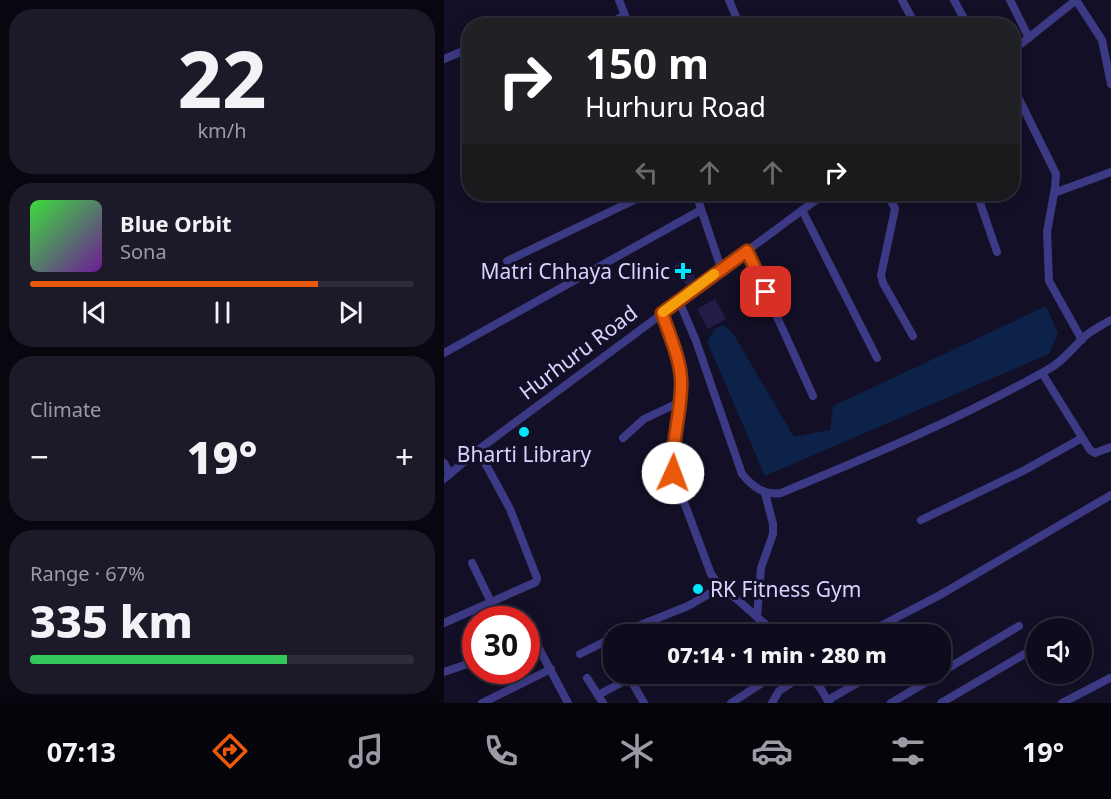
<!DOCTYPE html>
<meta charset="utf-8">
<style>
:root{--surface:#0e0b1c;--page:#1c1929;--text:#f1f3f6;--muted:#9b9ba3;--line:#2e2b3b;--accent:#ea580c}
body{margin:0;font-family:"Noto Sans",sans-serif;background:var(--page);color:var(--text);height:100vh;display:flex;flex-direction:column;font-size:22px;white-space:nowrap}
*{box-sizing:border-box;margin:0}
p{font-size:20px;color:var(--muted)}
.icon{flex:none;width:33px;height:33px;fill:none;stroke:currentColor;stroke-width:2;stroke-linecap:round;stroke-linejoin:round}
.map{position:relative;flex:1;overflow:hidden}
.details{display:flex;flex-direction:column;gap:9px;padding:9px;background:#08060f;width:444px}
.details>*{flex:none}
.hud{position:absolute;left:18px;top:18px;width:558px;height:183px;border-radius:24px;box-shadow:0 3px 15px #0003,0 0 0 2px var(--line);background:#202124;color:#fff;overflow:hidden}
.controls{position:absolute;left:582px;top:618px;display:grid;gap:12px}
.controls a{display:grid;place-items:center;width:66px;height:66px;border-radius:50%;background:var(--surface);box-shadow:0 3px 15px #0003,0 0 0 2px var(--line);font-size:30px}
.speed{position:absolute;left:18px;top:606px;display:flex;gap:12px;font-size:30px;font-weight:700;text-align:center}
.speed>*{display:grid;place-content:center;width:78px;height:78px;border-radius:50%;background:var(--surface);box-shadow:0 3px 15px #0003,0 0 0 2px var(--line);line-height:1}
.speed .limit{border:9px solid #d22;background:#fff;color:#111}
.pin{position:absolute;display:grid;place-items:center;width:51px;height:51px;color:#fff;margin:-26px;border-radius:12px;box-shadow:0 3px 9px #0006}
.me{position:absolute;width:66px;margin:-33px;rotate:2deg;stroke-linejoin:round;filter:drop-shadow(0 0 4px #0008)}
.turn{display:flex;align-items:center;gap:21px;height:126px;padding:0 24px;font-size:27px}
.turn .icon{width:78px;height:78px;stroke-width:2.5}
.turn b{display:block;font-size:42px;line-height:51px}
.lanes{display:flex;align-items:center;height:57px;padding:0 24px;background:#0003;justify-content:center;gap:30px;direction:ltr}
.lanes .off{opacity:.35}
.big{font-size:45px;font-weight:800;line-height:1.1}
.details .widget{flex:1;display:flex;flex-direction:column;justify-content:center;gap:9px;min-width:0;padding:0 21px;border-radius:24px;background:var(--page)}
.details .dial{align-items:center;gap:0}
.dial b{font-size:78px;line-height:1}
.song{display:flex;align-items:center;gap:18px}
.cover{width:72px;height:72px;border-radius:9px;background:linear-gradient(135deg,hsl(120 70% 55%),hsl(280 70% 35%))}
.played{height:6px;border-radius:3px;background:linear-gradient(90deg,var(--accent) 75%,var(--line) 75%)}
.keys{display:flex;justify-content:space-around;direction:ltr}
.heat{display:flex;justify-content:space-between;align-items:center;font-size:33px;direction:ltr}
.charge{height:9px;border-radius:4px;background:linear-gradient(90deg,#34c759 67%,var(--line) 0)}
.trip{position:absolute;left:159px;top:624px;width:348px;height:60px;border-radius:24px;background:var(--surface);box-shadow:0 3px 15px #0003,0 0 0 2px var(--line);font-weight:800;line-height:60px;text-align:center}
.tabs{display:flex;height:96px;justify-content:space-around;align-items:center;background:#06040b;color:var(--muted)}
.tabs .icon{width:42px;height:42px}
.tabs .active{color:var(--accent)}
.tabs b{font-size:27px;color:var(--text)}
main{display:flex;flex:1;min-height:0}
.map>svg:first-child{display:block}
</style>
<main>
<section class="details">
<div class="widget dial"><b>22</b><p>km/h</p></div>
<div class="widget">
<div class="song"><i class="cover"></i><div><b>Blue Orbit</b><p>Sona</p></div></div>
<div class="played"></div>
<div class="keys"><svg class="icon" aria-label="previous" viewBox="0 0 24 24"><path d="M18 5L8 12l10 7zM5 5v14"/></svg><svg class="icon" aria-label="pause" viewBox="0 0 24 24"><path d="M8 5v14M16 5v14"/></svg><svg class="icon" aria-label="next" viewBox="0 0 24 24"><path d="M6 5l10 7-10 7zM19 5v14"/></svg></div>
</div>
<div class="widget"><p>Climate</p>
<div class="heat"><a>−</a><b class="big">19°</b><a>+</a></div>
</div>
<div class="widget"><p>Range · 67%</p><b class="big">335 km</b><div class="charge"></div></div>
</section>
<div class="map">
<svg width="667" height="703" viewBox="0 0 667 703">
<rect width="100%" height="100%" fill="#130f26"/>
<path fill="#0c2248" d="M602 306 614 333 605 354 321 476 263 341 272 328 280 325 290 335 350 437 386 430 389 406Z"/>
<g fill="#241b47">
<path d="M238 260 252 279 243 286 228 267Z"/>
<path d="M271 299 282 319 264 329 253 309Z"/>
</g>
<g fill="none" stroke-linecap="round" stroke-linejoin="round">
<g stroke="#3d3a85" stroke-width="8">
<path d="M175 0 185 26"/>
<path d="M285 0 296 26"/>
<path d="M458 0 472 26"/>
<path d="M510 0 524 26"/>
<path d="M566 0 585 38"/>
<path d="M632 0 658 40 667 84"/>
<path d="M358 23 359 26"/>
<path d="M81 26 89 23"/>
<path d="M161 26 181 15"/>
<path d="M568 51 632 0"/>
<path d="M0 59 26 48"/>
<path d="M568 85 612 174 611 188 603 232 605 281 638 340"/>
<path d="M610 193 667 172"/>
<path d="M252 194 277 268"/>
<path d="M444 194 451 209 437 275 439 283 469 336"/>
<path d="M533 194 553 252"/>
<path d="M358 210 433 358"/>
<path d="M303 251 369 396"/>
<path d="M63 261 203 194"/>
<path d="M235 301 252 341 298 474C308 486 320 496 337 493 426 456 518 418 603 370 618 362 628 349 640 337 648 330 658 325 667 320"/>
<path d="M218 313C225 334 236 357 237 380 239 411 226 442 229 473L267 574 272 581 320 623 330 634"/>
<path d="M0 353 257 210"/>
<path d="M598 373 646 450 651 453 667 447"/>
<path d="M179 438 200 419 236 402"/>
<path d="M0 463 6 474"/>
<path d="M0 479 34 450 380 194"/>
<path d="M477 520 579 471 638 438"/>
<path d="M28 563 47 602"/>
<path d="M313 617 317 568 329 534V524L321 493"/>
<path d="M0 623 92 582 93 578 66 509 34 450"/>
<path d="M174 634 244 606 279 586"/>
<path d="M421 634 496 595 667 495"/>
<path d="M82 642 91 641 124 703"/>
<path d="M136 654 170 637"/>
<path d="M0 672 32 661"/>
<path d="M496 673 575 626"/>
<path d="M193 674 188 682 200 703"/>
<path d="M364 674 377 689 385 703"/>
<path d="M143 678 159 703"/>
<path d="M154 695 190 676"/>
<path d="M384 700 429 674"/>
<path d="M38 703 107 669"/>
<path d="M287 703 321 681"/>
<path d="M328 703 335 691 361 674"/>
<path d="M447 703 496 674"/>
<path d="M497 703 584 652"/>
<path d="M618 703 666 678"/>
</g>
</g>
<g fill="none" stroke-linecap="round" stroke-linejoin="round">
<defs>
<path id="route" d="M229 473C227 445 236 418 237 389 239 364 226 337 218 313L303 251 322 292"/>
</defs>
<use href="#route" stroke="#983908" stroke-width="15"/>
<use href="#route" stroke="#ea580c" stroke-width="10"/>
<path stroke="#f59e0b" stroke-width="10" d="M219 312 270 274"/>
</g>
<g fill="#00e5ff" stroke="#130f26" stroke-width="2">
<path d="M236 262h6v6h6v6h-6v6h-6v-6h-6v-6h6z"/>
<circle cx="80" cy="432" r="6"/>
<circle cx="254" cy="589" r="6"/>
</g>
<g text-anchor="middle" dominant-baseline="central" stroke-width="6" stroke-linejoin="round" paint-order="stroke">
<g font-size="21" fill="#d9d4ff" stroke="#130f26" text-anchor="end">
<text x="226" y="271">Matri Chhaya Clinic</text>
<text x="80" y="454" text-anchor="middle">Bharti Library</text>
<text x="266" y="589" text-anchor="start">RK Fitness Gym</text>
</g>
<g font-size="21" fill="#d9d4ff" stroke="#130f26">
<text transform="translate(134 352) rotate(-37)">Hurhuru Road</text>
</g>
</g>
</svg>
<div class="controls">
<a><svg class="icon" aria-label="sound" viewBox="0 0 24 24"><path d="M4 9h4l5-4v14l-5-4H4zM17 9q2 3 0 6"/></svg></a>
</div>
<div class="speed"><div class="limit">30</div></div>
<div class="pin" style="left:322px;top:292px;background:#d93025"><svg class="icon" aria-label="arrive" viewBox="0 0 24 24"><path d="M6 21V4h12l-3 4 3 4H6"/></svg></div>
<svg class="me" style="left:229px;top:473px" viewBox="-20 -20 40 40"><circle r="19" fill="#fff"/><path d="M0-13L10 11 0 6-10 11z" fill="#ea580c"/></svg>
<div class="trip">07:14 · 1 min · 280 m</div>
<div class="hud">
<div class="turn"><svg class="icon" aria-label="right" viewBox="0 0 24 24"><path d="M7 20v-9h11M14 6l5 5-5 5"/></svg><div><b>150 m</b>Hurhuru Road</div></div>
<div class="lanes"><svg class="icon off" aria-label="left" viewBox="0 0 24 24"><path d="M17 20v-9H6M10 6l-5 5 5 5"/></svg><svg class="icon off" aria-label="ahead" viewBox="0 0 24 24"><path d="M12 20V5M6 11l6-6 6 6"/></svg><svg class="icon off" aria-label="ahead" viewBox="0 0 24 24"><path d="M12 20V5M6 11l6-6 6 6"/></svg><svg class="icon" aria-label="right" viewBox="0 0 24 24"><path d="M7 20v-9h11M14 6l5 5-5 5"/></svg></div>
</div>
</div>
</main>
<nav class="tabs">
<b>07:13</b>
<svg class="icon active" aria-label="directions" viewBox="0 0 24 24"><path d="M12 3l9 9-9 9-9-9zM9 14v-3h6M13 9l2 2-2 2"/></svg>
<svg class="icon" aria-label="music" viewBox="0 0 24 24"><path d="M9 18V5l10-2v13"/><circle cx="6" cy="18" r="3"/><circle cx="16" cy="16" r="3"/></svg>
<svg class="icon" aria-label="phone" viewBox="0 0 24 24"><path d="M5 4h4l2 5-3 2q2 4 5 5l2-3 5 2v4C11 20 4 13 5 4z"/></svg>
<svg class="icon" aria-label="climate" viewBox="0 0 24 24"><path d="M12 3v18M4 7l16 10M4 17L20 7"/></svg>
<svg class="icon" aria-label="car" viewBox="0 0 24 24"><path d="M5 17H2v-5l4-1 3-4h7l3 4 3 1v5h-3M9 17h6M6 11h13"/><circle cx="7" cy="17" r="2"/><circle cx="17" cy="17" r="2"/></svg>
<svg class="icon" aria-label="filters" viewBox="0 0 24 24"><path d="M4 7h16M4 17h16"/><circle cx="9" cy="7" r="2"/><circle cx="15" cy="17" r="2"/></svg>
<b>19°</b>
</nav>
